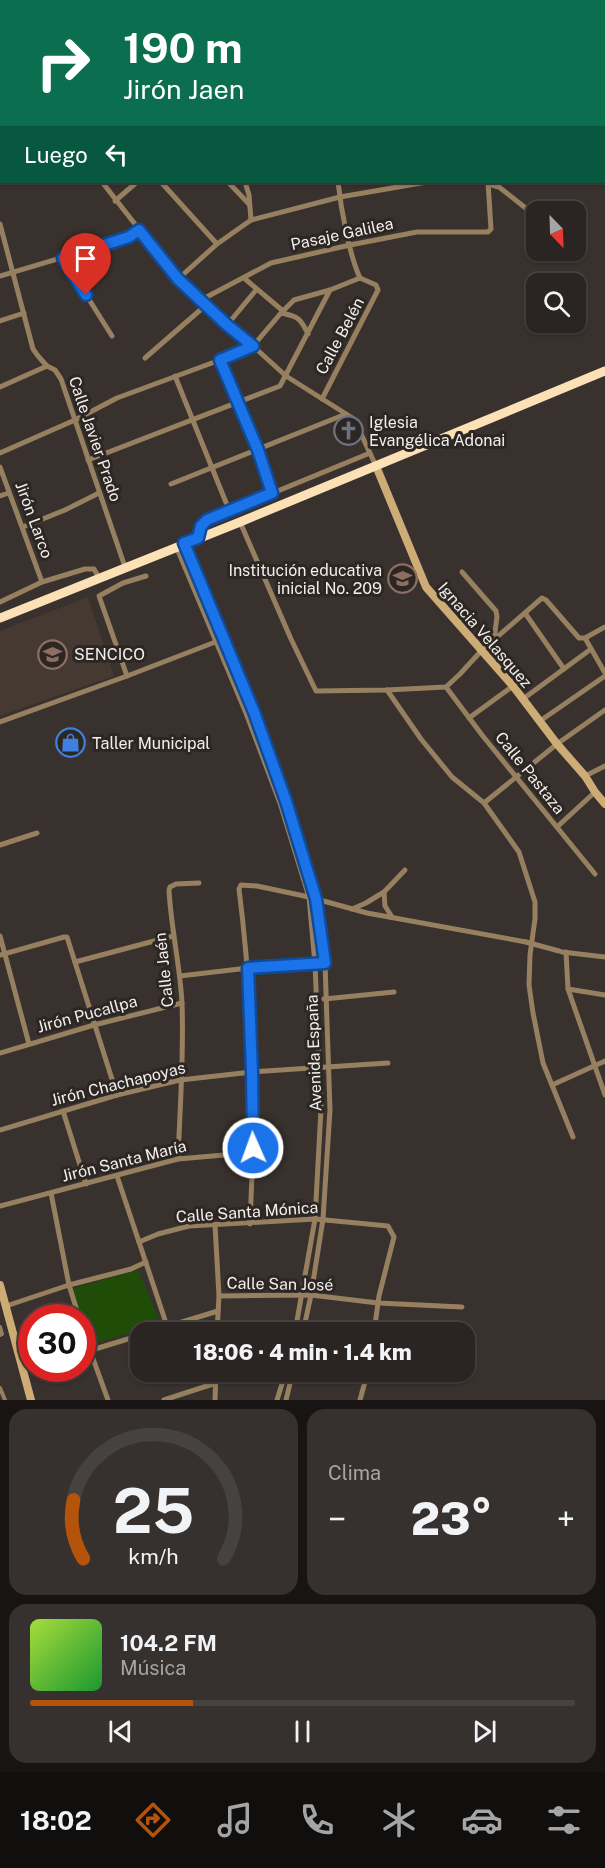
<!DOCTYPE html>
<html lang="es">
<meta charset="utf-8">
<style>
:root{--surface:#2a2522;--page:#36312f;--text:#f1f3f6;--muted:#a5a5a5;--line:#464240;--accent:#b45309}
body{margin:0;font-family:"Public Sans",sans-serif;background:var(--page);color:var(--text);height:100vh;display:flex;flex-direction:column;font-size:22px;white-space:nowrap}
*{box-sizing:border-box;margin:0}
p{font-size:20px;color:var(--muted)}
.icon{flex:none;width:33px;height:33px;fill:none;stroke:currentColor;stroke-width:2;stroke-linecap:round;stroke-linejoin:round}
.map{position:relative;height:1400px;overflow:hidden}
.sheet{display:flex;flex-direction:column;gap:9px;padding:9px;background:#171413;flex:1}
.sheet>*{flex:none}
.banner{position:absolute;left:0px;top:0px;width:606px;height:183px;box-shadow:0 2px 4px #0004,0 0 0 2px var(--line);background:#0b6e4f;color:#fff;overflow:hidden}
.needle{width:39px;rotate:157deg}
.controls{position:absolute;left:526px;top:201px;display:grid;gap:12px}
.controls a{display:grid;place-items:center;width:60px;height:60px;border-radius:12px;background:var(--surface);box-shadow:0 2px 4px #0004,0 0 0 2px var(--line);font-size:30px}
.speed{position:absolute;left:18px;top:1304px;display:flex;gap:12px;font-size:30px;font-weight:700;text-align:center}
.speed>*{display:grid;place-content:center;width:78px;height:78px;border-radius:50%;background:var(--surface);box-shadow:0 2px 4px #0004,0 0 0 2px var(--line);line-height:1}
.speed .limit{border:9px solid #d22;background:#fff;color:#111}
.pin{position:absolute;display:grid;place-items:center;width:51px;height:51px;color:#fff;margin:-62px -26px;border-radius:50% 50% 50% 0;rotate:-45deg;box-shadow:0 0 6px #0007}
.pin .icon{rotate:45deg}
.me{position:absolute;width:66px;margin:-33px;rotate:358deg;stroke-linejoin:round;filter:drop-shadow(0 0 4px #0008)}
.turn{display:flex;align-items:center;gap:21px;height:126px;padding:0 24px;font-size:27px}
.turn .icon{width:78px;height:78px;stroke-width:2.5}
.turn b{display:block;font-size:42px;line-height:51px}
.then{display:flex;align-items:center;height:57px;padding:0 24px;background:#0003;gap:12px;font-size:22px}
.big{font-size:45px;font-weight:800;line-height:1.1}
.sheet .widget{flex:1;display:flex;flex-direction:column;justify-content:center;gap:9px;min-width:0;padding:0 21px;border-radius:18px;background:var(--page)}
.sheet .dial{align-items:center;gap:0}
.dial svg{height:156px;overflow:visible;fill:none;stroke:var(--line);stroke-width:7;stroke-linecap:round;text-anchor:middle}
.dial text{fill:var(--text);stroke:none}
.song{display:flex;align-items:center;gap:18px}
.cover{width:72px;height:72px;border-radius:9px;background:linear-gradient(135deg,hsl(80 70% 55%),hsl(130 70% 35%))}
.played{height:6px;border-radius:3px;background:linear-gradient(90deg,var(--accent) 30%,var(--line) 30%)}
.keys{display:flex;justify-content:space-around;direction:ltr}
.heat{display:flex;justify-content:space-between;align-items:center;font-size:33px;direction:ltr}
.sheet .tiles{flex:1;display:grid;gap:9px;grid-template-columns:1fr 1fr}
.widget:last-child{grid-column:span 2}
.trip{position:absolute;left:130px;top:1322px;width:345px;height:60px;border-radius:18px;background:var(--surface);box-shadow:0 2px 4px #0004,0 0 0 2px var(--line);font-weight:800;line-height:60px;text-align:center}
.dock{display:flex;height:96px;justify-content:space-around;align-items:center;background:#110f0e;color:var(--muted)}
.dock .icon{width:42px;height:42px}
.dock .current{color:var(--accent)}
.dock b{font-size:27px;color:var(--text)}
.map>svg:first-child{display:block}
</style>
<div class="map">
<svg width="605" height="1400" viewBox="0 0 605 1400">
<rect width="100%" height="100%" fill="#38312d"/>
<path fill="#453931" d="M88 597 114 676 0 716V631Z"/>
<path fill="#1f4c07" d="M138 1270 161 1324 89 1345 83 1325 82 1317H80L71 1289Z"/>
<g fill="none" stroke-linecap="round" stroke-linejoin="round">
<g stroke="#968060" stroke-width="4">
<path d="M0 1327 2 1334 0 1335"/>
<path d="M0 1388 5 1400"/>
</g>
<g stroke="#968060" stroke-width="5">
<path d="M238 0 240 2"/>
<path d="M557 0 559 2"/>
<path d="M458 1 459 0"/>
<path d="M93 2 95 0"/>
<path d="M574 2 575 0"/>
<path d="M604 34 605 35"/>
<path d="M0 39 2 41"/>
<path d="M0 81H2"/>
<path d="M102 182 178 279 227 325 253 346 286 376 354 419 376 466"/>
<path d="M161 182 217 244"/>
<path d="M228 182 249 204"/>
<path d="M245 182 249 195 251 220"/>
<path d="M488 184 499 187 537 217"/>
<path d="M115 201 137 182"/>
<path d="M0 224 33 349 38 356 47 366 55 370 61 379 125 567"/>
<path d="M63 258 112 336"/>
<path d="M0 276 118 241 139 230"/>
<path d="M244 278 283 311"/>
<path d="M178 279 217 244 251 220 340 197 427 182"/>
<path d="M201 300 271 263 350 245 417 232H488L491 229 488 182"/>
<path d="M281 313C298 316 301 319 308 334"/>
<path d="M0 321 24 313"/>
<path d="M227 325 256 290"/>
<path d="M145 358 206 305"/>
<path d="M220 360 258 450 272 493"/>
<path d="M175 376 229 510"/>
<path d="M0 387 47 366"/>
<path d="M322 399 378 290 376 285 360 278C349 254 341 209 338 182"/>
<path d="M0 453 75 420 117 398 220 360 253 346 281 313 294 300 330 290 360 278"/>
<path d="M88 460 280 386 330 290"/>
<path d="M0 467 42 582"/>
<path d="M171 484 346 414"/>
<path d="M0 496 9 493"/>
<path d="M240 522 291 639 316 691 387 690 446 687 460 674 482 650 542 598 546 600 579 638H585L605 627"/>
<path d="M23 527 65 510 99 493"/>
<path d="M198 538 201 526 207 520 370 453"/>
<path d="M185 543 254 712 286 801 316 899 320 925 325 963 330 1110 323 1219 311 1295 303 1332"/>
<path d="M176 546 246 713 280 803 309 897 315 964 321 1109 315 1219 295 1332"/>
<path d="M462 572 496 611 497 617 494 639"/>
<path d="M0 602 42 582 85 569H94L99 578"/>
<path d="M525 613 564 669"/>
<path d="M585 638 605 673"/>
<path d="M127 676 99 596 123 583 146 576"/>
<path d="M446 687 482 735 595 874"/>
<path d="M387 690 421 739 452 777 484 803 519 852 535 902V919L530 955 529 985 533 1013 543 1063 573 1137"/>
<path d="M523 699 591 649"/>
<path d="M469 718 513 686"/>
<path d="M540 721 605 676"/>
<path d="M0 722 127 676 218 641"/>
<path d="M585 776 605 766"/>
<path d="M484 803 557 744 605 710"/>
<path d="M557 827 595 792"/>
<path d="M0 845 37 833"/>
<path d="M352 909 366 903 384 892"/>
<path d="M392 917 385 906 384 892 405 870"/>
<path d="M0 936 29 1044"/>
<path d="M562 952 605 957"/>
<path d="M566 952 568 989 605 1095"/>
<path d="M0 955 64 937H67L117 1095"/>
<path d="M75 962 173 936"/>
<path d="M180 976 248 968 325 963"/>
<path d="M568 989 605 995"/>
<path d="M324 999 394 992"/>
<path d="M0 1053 94 1025 182 1003"/>
<path d="M552 1085 605 1061"/>
<path d="M63 1111 86 1184"/>
<path d="M0 1130 117 1095 180 1080 252 1072 388 1063"/>
<path d="M178 1159C180 1107 184 1055 182 1003 180 965 171 928 169 890L170 887 176 884 199 883"/>
<path d="M117 1176 167 1326"/>
<path d="M51 1193 69 1285 79 1317"/>
<path d="M0 1206 178 1159 224 1155 245 1159 253 1164"/>
<path d="M250 1224C256 1112 253 1000 239 889L241 885 257 886 309 897 367 913 526 942"/>
<path d="M215 1225 219 1296 217 1332"/>
<path d="M139 1242 158 1234 189 1226 315 1219 388 1226 394 1237 379 1296 374 1332"/>
<path d="M219 1296 311 1295 378 1303 462 1307"/>
<path d="M6 1306 69 1285 131 1269 146 1262"/>
<path d="M82 1328 108 1400"/>
<path d="M149 1332 218 1311"/>
<path d="M82 1353 141 1335"/>
<path d="M164 1400 216 1383"/>
<path d="M215 1400 216 1371"/>
<path d="M277 1400 286 1371"/>
<path d="M286 1400 293 1371"/>
<path d="M360 1400 368 1371"/>
</g>
<g stroke="#ceac76" stroke-width="8">
<path d="M376 466 426 587 513 686 557 744 585 776 595 792 605 804"/>
<path d="M0 1285 31 1400"/>
</g>
<path stroke="#fce0b6" stroke-width="9" d="M0 618 240 522 605 371"/>
<path stroke="#968060" stroke-width="5" d="M526 942 559 951"/>
</g>
<g fill="none" stroke-linecap="round" stroke-linejoin="round">
<defs>
<path id="route" d="M86 295 63 258 129 237 139 230 178 279 227 325 253 346 220 360 258 450 272 493 207 520 201 526 198 538 184 543 254 712 286 801 316 899 325 963 248 968 252 1072 253 1148"/>
</defs>
<use href="#route" stroke="#114b97" stroke-width="15"/>
<use href="#route" stroke="#1a73e8" stroke-width="10"/>
</g>
<defs>
<symbol id="church-ring" viewBox="-11 -11 22 22"><circle r="9.5" fill="#2d2723" stroke="#6b7280" stroke-width="1.5"/><path d="M-1.2-6h2.4v3.5h3.3v2.4h-3.3V6h-2.4V-.1h-3.3v-2.4h3.3Z" fill="#6b7280"/></symbol>
<symbol id="school-ring" viewBox="-11 -11 22 22"><circle r="9.5" fill="#2d2723" stroke="#8d6e63" stroke-width="1.5"/><path d="M0-5L7-2L0 1L-7-2ZM-4 1L0 2.5L4 1V4Q0 6-4 4Z" fill="#8d6e63"/></symbol>
<symbol id="university-ring" viewBox="-11 -11 22 22"><circle r="9.5" fill="#2d2723" stroke="#8d6e63" stroke-width="1.5"/><path d="M0-5L7-2L0 1L-7-2ZM-4 1L0 2.5L4 1V4Q0 6-4 4Z" fill="#8d6e63"/></symbol>
<symbol id="shop-ring" viewBox="-11 -11 22 22"><circle r="9.5" fill="#2d2723" stroke="#3f7fe0" stroke-width="1.5"/><path d="M-5-2.5h2.3a2.7 3.5 0 0 1 5.4 0H5L5.5 6h-11ZM-1.5-2.5h3a1.5 2.3 0 0 0-3 0Z" fill="#3f7fe0"/></symbol>
</defs>
<g fill-rule="evenodd">
<use href="#church-ring" x="332" y="414" width="33" height="33"/>
<use href="#school-ring" x="386" y="562" width="33" height="33"/>
<use href="#university-ring" x="36" y="638" width="33" height="33"/>
<use href="#shop-ring" x="54" y="726" width="33" height="33"/>
</g>
<g text-anchor="middle" dominant-baseline="central" stroke-width="6" stroke-linejoin="round" paint-order="stroke">
<g font-size="16" fill="#f2eeeb" stroke="#2d2723">
<text transform="translate(342 234) rotate(-12)">Pasaje Galilea</text>
<text transform="translate(340 336) rotate(-62)">Calle Belén</text>
<text transform="translate(95 439) rotate(71)">Calle Javier Prado</text>
<text transform="translate(34 520) rotate(70)">Jirón Larco</text>
<text transform="translate(485 635) rotate(49)">Ignacia Velasquez</text>
<text transform="translate(530 773) rotate(51)">Calle Pastaza</text>
<text transform="translate(164 970) rotate(-96)">Calle Jaén</text>
<text transform="translate(87 1014) rotate(-15)">Jirón Pucallpa</text>
<text transform="translate(314 1053) rotate(-92)">Avenida España</text>
<text transform="translate(118 1084) rotate(-14)">Jirón Chachapoyas</text>
<text transform="translate(124 1161) rotate(-14)">Jirón Santa María</text>
<text transform="translate(247 1212) rotate(-4)">Calle Santa Mónica</text>
<text transform="translate(280 1284) rotate(1)">Calle San José</text>
</g>
<g font-size="16" fill="#f2eeeb" stroke="#2d2723" text-anchor="start">
<text x="369" y="422">Iglesia<tspan x="369" dy="18">Evangélica Adonai</tspan></text>
<text x="382" y="570" text-anchor="end">Institución educativa<tspan x="382" dy="18">inicial No. 209</tspan></text>
<text x="74" y="654">SENCICO</text>
<text x="92" y="743">Taller Municipal</text>
</g>
</g>
</svg>
<div class="controls">
<a><svg class="needle" viewBox="-14 -14 28 28"><path d="M0-13l5 13h-10z" fill="#e53935"/><path d="M0 13l5-13h-10z" fill="#a5a5a5"/></svg></a>
<a><svg class="icon" aria-label="search" viewBox="0 0 24 24"><circle cx="10" cy="10" r="6"/><path d="M15 15l6 6"/></svg></a>
</div>
<div class="speed"><div class="limit">30</div></div>
<div class="pin" style="left:86px;top:295px;background:#d93025"><svg class="icon" aria-label="arrive" viewBox="0 0 24 24"><path d="M6 21V4h12l-3 4 3 4H6"/></svg></div>
<svg class="me" style="left:253px;top:1148px" viewBox="-20 -20 40 40"><circle r="17" fill="#1a73e8" stroke="#fff" stroke-width="3"/><path d="M0-11L8 9 0 5-8 9z" fill="#fff"/></svg>
<div class="trip">18:06 · 4 min · 1.4 km</div>
<div class="banner">
<div class="turn"><svg class="icon" aria-label="right" viewBox="0 0 24 24"><path d="M7 20v-9h11M14 6l5 5-5 5"/></svg><div><b>190 m</b>Jirón Jaen</div></div>
<div class="then">Luego<svg class="icon" aria-label="left" viewBox="0 0 24 24"><path d="M17 20v-9H6M10 6l-5 5 5 5"/></svg></div>
</div>
</div>
<section class="sheet">
<div class="tiles">
<div class="widget dial"><svg viewBox="0 0 100 80">
<path d="M14 69A42 42 0 1 1 86 69"/>
<path d="M14 69A42 42 0 0 1 9 39" stroke="#b45309"/>
<text x="50" y="56" font-size="32" font-weight="700">25</text>
<text x="50" y="72" font-size="11">km/h</text>
</svg></div>
<div class="widget"><p>Clima</p>
<div class="heat"><a>−</a><b class="big">23°</b><a>+</a></div>
</div>
<div class="widget">
<div class="song"><i class="cover"></i><div><b>104.2 FM</b><p>Música</p></div></div>
<div class="played"></div>
<div class="keys"><svg class="icon" aria-label="previous" viewBox="0 0 24 24"><path d="M18 5L8 12l10 7zM5 5v14"/></svg><svg class="icon" aria-label="pause" viewBox="0 0 24 24"><path d="M8 5v14M16 5v14"/></svg><svg class="icon" aria-label="next" viewBox="0 0 24 24"><path d="M6 5l10 7-10 7zM19 5v14"/></svg></div>
</div>
</div>
</section>
<nav class="dock">
<b>18:02</b>
<svg class="icon current" aria-label="directions" viewBox="0 0 24 24"><path d="M12 3l9 9-9 9-9-9zM9 14v-3h6M13 9l2 2-2 2"/></svg>
<svg class="icon" aria-label="music" viewBox="0 0 24 24"><path d="M9 18V5l10-2v13"/><circle cx="6" cy="18" r="3"/><circle cx="16" cy="16" r="3"/></svg>
<svg class="icon" aria-label="phone" viewBox="0 0 24 24"><path d="M5 4h4l2 5-3 2q2 4 5 5l2-3 5 2v4C11 20 4 13 5 4z"/></svg>
<svg class="icon" aria-label="climate" viewBox="0 0 24 24"><path d="M12 3v18M4 7l16 10M4 17L20 7"/></svg>
<svg class="icon" aria-label="car" viewBox="0 0 24 24"><path d="M5 17H2v-5l4-1 3-4h7l3 4 3 1v5h-3M9 17h6M6 11h13"/><circle cx="7" cy="17" r="2"/><circle cx="17" cy="17" r="2"/></svg>
<svg class="icon" aria-label="filters" viewBox="0 0 24 24"><path d="M4 7h16M4 17h16"/><circle cx="9" cy="7" r="2"/><circle cx="15" cy="17" r="2"/></svg>
</nav>
